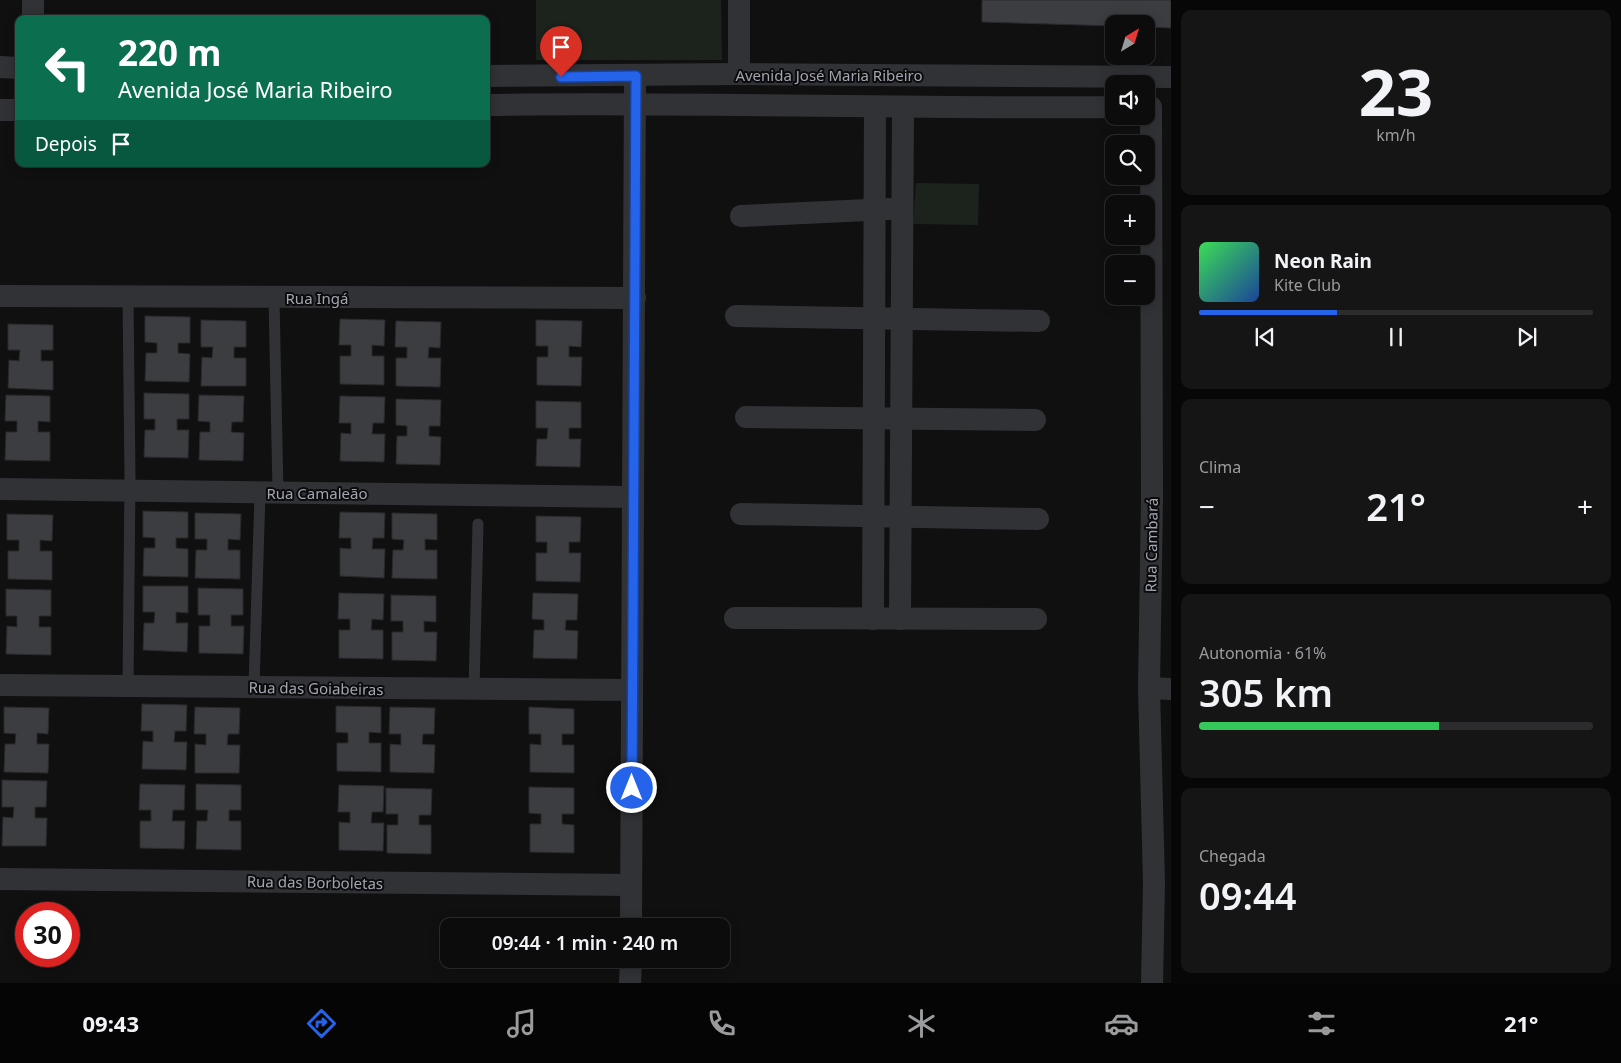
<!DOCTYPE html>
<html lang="pt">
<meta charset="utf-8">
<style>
:root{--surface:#0c0c0d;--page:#151516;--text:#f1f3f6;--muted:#9a9b9d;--line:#2c2c2e;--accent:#2563eb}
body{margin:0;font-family:"Noto Sans",sans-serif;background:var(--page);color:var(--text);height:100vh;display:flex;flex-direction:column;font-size:19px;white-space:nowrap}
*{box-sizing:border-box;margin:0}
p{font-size:16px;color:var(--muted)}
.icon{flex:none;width:28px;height:28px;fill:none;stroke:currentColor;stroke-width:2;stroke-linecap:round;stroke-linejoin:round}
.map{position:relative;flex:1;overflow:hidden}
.sheet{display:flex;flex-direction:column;gap:10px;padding:10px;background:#070707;width:450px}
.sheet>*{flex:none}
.guide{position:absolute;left:15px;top:15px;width:475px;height:152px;border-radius:10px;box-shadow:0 2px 12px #0003,0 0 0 1px var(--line);background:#0b6e4f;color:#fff;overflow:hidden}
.needle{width:32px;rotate:38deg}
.tools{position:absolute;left:1105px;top:15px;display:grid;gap:10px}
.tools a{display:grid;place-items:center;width:50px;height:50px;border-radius:10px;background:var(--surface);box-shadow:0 2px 12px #0003,0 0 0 1px var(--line);font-size:25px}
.speed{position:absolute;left:15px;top:902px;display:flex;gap:10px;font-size:25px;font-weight:700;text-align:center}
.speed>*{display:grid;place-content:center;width:65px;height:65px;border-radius:50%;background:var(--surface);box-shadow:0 2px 12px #0003,0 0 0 1px var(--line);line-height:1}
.speed .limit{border:8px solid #d22;background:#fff;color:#111}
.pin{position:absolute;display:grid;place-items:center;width:42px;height:42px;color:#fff;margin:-51px -21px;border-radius:50% 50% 50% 0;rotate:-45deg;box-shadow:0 0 5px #0007}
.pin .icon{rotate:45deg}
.me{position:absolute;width:55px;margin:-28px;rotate:0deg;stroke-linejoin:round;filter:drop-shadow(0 0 4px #0008)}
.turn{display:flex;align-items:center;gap:18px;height:105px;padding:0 20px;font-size:22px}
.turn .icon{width:65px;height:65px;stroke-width:2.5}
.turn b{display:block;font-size:35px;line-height:42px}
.then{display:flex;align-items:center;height:48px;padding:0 20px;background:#0003;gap:10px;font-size:19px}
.big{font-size:38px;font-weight:600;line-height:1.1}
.sheet .tile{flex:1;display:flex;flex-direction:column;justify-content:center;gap:8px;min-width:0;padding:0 18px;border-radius:10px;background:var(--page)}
.sheet .dial{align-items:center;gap:0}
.dial b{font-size:65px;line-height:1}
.song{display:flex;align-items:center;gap:15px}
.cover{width:60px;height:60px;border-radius:8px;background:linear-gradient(135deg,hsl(130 70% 55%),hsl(220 70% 35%))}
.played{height:5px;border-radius:2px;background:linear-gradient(90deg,var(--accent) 35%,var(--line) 35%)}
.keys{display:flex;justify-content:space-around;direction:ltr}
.heat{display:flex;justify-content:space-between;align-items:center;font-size:28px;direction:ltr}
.charge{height:8px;border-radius:4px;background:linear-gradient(90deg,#34c759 61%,var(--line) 0)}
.trip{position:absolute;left:440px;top:918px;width:290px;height:50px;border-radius:10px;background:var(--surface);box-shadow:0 2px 12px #0003,0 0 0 1px var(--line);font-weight:600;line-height:50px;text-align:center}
.dock{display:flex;height:80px;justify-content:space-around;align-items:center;background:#050505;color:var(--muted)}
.dock .icon{width:35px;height:35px}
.dock .active{color:var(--accent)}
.dock b{font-size:22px;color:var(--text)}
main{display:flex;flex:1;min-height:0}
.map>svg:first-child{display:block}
</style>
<main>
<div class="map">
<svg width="1171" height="983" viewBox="0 0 1171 983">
<rect width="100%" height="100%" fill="#101011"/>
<g fill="#1c231d">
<path d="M536 0H721L722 60H536Z"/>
<path d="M916 183 979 184 978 225 913 224Z"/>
</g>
<g fill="#3c3d41" stroke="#2a2a2d">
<path d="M982 0H1171V28L1146 27V24H1114V26L982 22Z"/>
<path d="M145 316 190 317V343H178V353L190 354 189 382 145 381 146 353H157V343L145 342Z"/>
<path d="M340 319 385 320 384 346 372 345V356H384V385L340 384V356H351V345H339Z"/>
<path d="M201 320 246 321V347H234V358H246V386H201L202 357 212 358 213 347H201Z"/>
<path d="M536 320 582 321 581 347 569 346V357H582L581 386 537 385V357H548V346H536Z"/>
<path d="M396 321 441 322 440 348 429 347 428 358H441L440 387 396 386V358H407V347H395Z"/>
<path d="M8 324 53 325V350H41V361H53V390L8 388 9 360 19 361 20 350H8Z"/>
<path d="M144 393 189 394V419H177V430H189L188 458 144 457 145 430H155V419H144Z"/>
<path d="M6 395 50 396V422L38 421V432H50V461L5 460 6 432H17V421H5Z"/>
<path d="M199 395 244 396 243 422H232L231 432 244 433 243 461 199 460 200 432H210V422L198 421Z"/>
<path d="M340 396 385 397 384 423H373L372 434H385L384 462 340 461 341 433 351 434V423H339Z"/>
<path d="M396 399 441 400 440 426H429V436L441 437 440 465 396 464 397 436H407V426L396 425Z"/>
<path d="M536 401 581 402V428H569V439H581L580 467 536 466 537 439H547L548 428H536Z"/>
<path d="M143 511 188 512V538H176V548L188 549V577L143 576 144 548H155V538L143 537Z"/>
<path d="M340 512 385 513 384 538H373L372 549H385L384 578 340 576V548L351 549V538H339Z"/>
<path d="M195 513 241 514 240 540 228 539V550H240V579L195 578 196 550H207V539H195Z"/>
<path d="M392 513 437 514V540L425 539V550H437V579L392 578 393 550H403L404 540 392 539Z"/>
<path d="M7 514 53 515 52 541 40 540V551H52V580L8 579V551H19V540H7Z"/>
<path d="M536 516 581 517 580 542H569V553H581L580 582 536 581V553H547V542H536Z"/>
<path d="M143 586H188V613L176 612V623H188L187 652 143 650 144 623H154L155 612H143Z"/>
<path d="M198 588 243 589V615H231V626H244L243 654 199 653V626H210V615H198Z"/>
<path d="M6 589 51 590V616H39V627H51V655L6 654 7 626 17 627V616H6Z"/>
<path d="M339 593 384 594 383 620 372 619 371 630H383V659L339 658V630H350V619H338Z"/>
<path d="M533 593 578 594 577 620H566L565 630 578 631 577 659 533 658 534 630H544V620L532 619Z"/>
<path d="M391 595 436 596V622L424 621V632H437L436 661 392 660V632H403V621H391Z"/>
<path d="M142 704 187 705 186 731H175L174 742H187L186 770 142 769 143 741 153 742V731H141Z"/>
<path d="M336 706 381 707V733L369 732V743H381V772L337 771V743H348V733L336 732Z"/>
<path d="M4 707 49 708 48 734 37 733V744H49L48 773 4 772 5 744H15L16 734 4 733Z"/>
<path d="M195 707 240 708 239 734H228L227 745H240L239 773H195V744L206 745V734H194Z"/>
<path d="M390 707 435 708 434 734H423L422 744 435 745 434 773 390 772V744L401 745V734H389Z"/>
<path d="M529 707 574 709V734H562V745H574V773L530 772V744L541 745V734H529Z"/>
<path d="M2 780 47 781 46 807H35V818H47L46 846H2L3 817 13 818 14 807H2Z"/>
<path d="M140 784 185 785 184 810H173L172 821H185L184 849 140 848V821H151V810H139Z"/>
<path d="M196 784 241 785V810H229V821H241V850L196 849 197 821H207L208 810H196Z"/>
<path d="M339 785 384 786 383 812H372L371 823H384L383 851 339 850V822L350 823V812H338Z"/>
<path d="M529 787 574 788V814H562V824L574 825V853L530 852V824H541V814L529 813Z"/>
<path d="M386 788 432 789 431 815H419V825H431V854L387 853V825H398V814H386Z"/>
</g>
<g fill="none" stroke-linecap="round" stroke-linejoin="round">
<g stroke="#313236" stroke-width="11">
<path d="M128 297 130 478 128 687"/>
<path d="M274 298 278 492"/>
<path d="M254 687 260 493"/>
<path d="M474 689 478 524"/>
</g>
<g stroke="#313236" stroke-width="22">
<path d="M739 0V74"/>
<path d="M33 19V0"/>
<path d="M0 67 19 68"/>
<path d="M486 76 739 74 1171 77"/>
<path d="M486 105C695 102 905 109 1114 107"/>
<path d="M1151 107 1152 499 1149 688 1154 883 1152 983"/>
<path d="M0 110H19"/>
<path d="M741 216 889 209"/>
<path d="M0 296 635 298"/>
<path d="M736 316 1039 321"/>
<path d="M746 417 1035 420"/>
<path d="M0 489 633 497"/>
<path d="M741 514 1038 519"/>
<path d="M735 618 1036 619"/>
<path d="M873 619 875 107"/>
<path d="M900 619 903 108"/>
<path d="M0 685 632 690"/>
<path d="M1149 688 1171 689"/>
<path d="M0 879 631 885"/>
<path d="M631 926 635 76"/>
<path d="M630 983 631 959"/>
</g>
</g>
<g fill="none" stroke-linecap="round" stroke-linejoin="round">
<defs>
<path id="route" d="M561 77 636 76 632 788"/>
</defs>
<use href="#route" stroke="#184099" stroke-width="12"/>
<use href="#route" stroke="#2563eb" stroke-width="9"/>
</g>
<g text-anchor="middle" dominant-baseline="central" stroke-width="4" stroke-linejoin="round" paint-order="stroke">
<g font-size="15" fill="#a2a6b1" stroke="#0b0b0c">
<text x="829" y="75">Avenida José Maria Ribeiro</text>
<text x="317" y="298">Rua Ingá</text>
<text x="317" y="493">Rua Camaleão</text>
<text transform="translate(1151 545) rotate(-89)">Rua Cambará</text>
<text transform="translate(316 688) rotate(1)">Rua das Goiabeiras</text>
<text transform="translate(315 882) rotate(1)">Rua das Borboletas</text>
</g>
</g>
</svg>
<div class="tools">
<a><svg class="needle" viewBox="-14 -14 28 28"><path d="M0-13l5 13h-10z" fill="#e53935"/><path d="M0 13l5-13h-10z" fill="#9a9b9d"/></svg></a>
<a><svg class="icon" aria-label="sound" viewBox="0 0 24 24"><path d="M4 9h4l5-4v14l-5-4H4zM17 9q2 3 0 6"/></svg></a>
<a><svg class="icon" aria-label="search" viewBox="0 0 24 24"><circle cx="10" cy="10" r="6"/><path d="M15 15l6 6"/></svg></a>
<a>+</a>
<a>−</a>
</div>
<div class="speed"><div class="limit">30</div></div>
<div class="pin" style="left:561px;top:77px;background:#d93025"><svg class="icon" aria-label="arrive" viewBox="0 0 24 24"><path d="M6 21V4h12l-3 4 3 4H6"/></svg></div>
<svg class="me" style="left:632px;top:788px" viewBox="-20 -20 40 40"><circle r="17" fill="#2563eb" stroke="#fff" stroke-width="3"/><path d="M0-11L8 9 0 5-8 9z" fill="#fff"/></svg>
<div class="trip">09:44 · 1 min · 240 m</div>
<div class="guide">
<div class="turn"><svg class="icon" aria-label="left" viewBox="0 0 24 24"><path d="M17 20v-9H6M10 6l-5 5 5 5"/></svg><div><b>220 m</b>Avenida José Maria Ribeiro</div></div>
<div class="then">Depois<svg class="icon" aria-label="arrive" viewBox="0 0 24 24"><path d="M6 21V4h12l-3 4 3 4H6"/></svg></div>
</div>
</div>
<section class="sheet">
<div class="tile dial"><b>23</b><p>km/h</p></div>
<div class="tile">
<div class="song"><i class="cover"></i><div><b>Neon Rain</b><p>Kite Club</p></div></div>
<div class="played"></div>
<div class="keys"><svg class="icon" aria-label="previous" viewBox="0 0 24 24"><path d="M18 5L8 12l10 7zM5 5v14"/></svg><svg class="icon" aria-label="pause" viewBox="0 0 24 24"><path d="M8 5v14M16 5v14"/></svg><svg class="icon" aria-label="next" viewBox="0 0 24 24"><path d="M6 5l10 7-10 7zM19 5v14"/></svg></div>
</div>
<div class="tile"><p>Clima</p>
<div class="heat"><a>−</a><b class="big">21°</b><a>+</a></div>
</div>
<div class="tile"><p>Autonomia · 61%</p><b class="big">305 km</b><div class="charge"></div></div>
<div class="tile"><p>Chegada</p><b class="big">09:44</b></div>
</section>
</main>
<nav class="dock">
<b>09:43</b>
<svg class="icon active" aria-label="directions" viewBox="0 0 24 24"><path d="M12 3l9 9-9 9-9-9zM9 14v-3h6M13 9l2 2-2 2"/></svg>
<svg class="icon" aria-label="music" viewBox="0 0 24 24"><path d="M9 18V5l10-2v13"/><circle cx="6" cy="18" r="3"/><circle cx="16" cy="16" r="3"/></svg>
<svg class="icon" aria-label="phone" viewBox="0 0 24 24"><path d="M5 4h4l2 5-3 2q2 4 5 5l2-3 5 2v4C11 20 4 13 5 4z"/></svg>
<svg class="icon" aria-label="climate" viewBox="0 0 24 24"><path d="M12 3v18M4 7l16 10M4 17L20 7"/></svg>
<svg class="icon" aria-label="car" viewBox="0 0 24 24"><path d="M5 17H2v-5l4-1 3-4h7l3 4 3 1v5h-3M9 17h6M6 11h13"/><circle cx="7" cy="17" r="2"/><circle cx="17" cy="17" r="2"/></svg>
<svg class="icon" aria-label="filters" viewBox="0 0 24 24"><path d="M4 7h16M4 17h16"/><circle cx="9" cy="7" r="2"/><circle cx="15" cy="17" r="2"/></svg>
<b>21°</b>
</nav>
